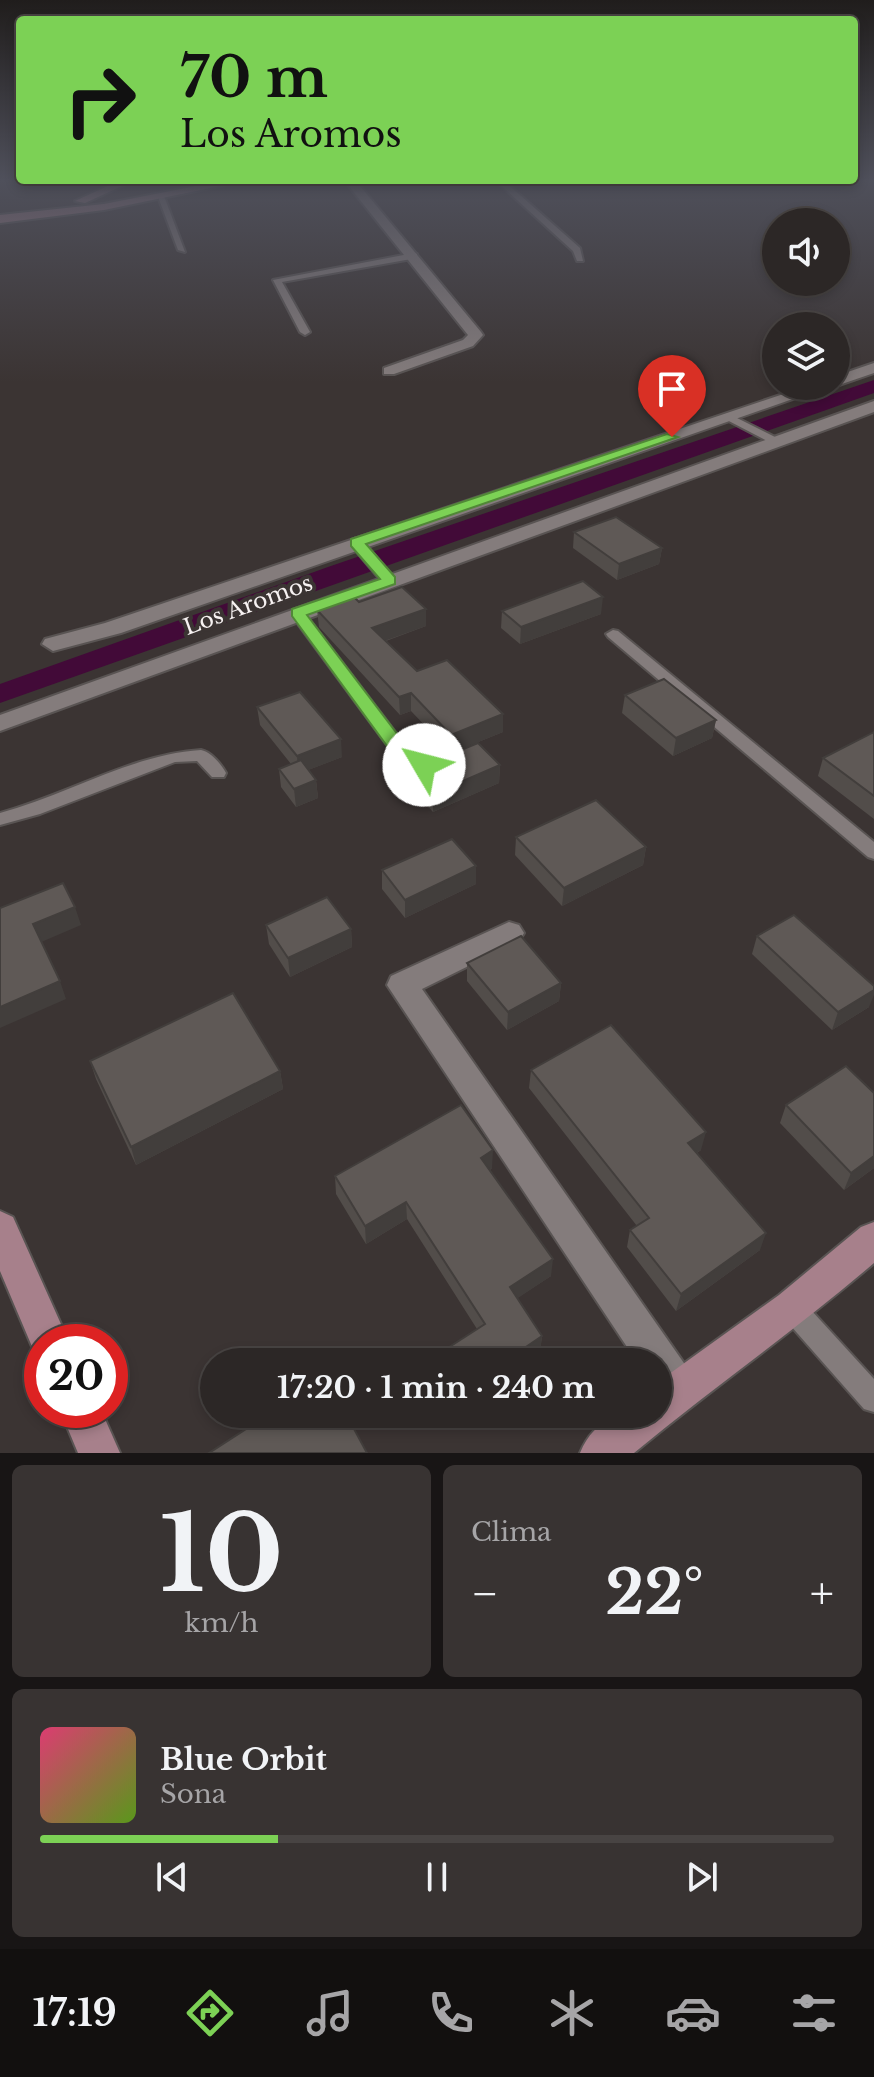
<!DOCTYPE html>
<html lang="es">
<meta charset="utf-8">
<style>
:root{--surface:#2c2726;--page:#383332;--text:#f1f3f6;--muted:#a6a5a7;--line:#484443;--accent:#7cd155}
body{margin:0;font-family:"Libre Baskerville",serif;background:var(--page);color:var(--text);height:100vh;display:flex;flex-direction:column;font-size:30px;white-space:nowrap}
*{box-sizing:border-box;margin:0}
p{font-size:26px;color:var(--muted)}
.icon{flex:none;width:44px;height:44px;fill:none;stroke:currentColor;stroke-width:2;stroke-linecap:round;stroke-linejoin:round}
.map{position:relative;height:1453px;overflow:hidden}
.panel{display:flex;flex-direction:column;gap:12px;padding:12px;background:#181515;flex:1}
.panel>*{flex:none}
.hud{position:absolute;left:16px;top:16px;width:842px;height:168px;border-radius:8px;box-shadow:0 4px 12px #0003,0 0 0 2px var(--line);background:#7cd155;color:#111;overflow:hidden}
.controls{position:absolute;left:762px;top:208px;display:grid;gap:16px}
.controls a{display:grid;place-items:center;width:88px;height:88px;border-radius:50%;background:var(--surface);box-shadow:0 4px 12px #0003,0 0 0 2px var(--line);font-size:40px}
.speed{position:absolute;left:24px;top:1324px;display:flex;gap:16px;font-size:40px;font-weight:700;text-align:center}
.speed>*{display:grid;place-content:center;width:104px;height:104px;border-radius:50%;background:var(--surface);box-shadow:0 4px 12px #0003,0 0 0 2px var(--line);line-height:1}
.speed .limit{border:12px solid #d22;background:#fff;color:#111}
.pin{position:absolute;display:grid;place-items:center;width:68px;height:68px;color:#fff;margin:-82px -34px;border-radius:50% 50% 50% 0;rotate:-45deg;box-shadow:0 0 8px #0007}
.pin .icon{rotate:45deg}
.me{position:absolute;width:88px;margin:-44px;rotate:307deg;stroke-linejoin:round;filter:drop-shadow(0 0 6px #0008)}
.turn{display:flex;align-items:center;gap:28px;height:168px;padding:0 32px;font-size:36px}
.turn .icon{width:104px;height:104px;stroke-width:2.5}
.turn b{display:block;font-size:56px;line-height:68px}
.big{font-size:60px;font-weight:800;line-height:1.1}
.panel .card{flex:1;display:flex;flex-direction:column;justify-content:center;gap:12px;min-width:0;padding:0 28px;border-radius:12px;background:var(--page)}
.panel .dial{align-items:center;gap:0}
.dial b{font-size:104px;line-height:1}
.song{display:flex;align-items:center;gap:24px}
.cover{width:96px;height:96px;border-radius:12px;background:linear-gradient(135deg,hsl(340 70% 55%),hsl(90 70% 35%))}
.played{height:8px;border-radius:4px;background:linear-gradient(90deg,var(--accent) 30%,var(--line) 30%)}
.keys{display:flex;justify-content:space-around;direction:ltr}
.heat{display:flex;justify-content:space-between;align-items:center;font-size:44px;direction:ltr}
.panel .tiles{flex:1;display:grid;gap:12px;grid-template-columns:1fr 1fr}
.card:last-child{grid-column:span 2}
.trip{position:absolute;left:200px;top:1348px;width:472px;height:80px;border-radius:40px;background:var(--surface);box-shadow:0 4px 12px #0003,0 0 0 2px var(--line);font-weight:800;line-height:80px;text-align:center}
.tab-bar{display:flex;height:128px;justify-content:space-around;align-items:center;background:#12100f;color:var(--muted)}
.tab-bar .icon{width:56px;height:56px}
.tab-bar .active{color:var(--accent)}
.tab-bar b{font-size:36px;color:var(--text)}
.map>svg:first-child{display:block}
</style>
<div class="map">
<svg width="874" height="1453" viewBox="0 0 874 1453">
<rect width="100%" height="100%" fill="#3b3433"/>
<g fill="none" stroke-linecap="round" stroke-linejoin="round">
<path fill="#420a38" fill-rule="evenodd" d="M874 380V393L0 703V684L328 567Z"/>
<defs>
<g id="lane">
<path d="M495 180H503L580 248 583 261H577L573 251Z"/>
<path d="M157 194 164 196 185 252 178 250Z"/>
<path d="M414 253 417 254V258L282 282 310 332 305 335 300 332 273 280Z"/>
<path d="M729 414 779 439 781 441 771 443 725 419 724 417Z"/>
<path d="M356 538 361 539 394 578V584H384L351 545 349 542Z"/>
<path d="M297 609 302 610 411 753 430 761 432 765 430 769 424 771 399 761 290 613Z"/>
<path d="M613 630 618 631 874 842V859L868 857 608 637 606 634Z"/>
<path d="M201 750C211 752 221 764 226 773L224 777H212L197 761 175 762 40 814 0 825V813C67 795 133 754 201 750Z"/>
<path d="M792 1295 801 1299 874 1379V1412L864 1409 783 1317 779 1308 783 1299Z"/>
</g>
<g id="street">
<path d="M344 180H355L481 332 483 335 473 346 394 374H384V368L463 340 468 335Z"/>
<path d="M874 363V373L836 386V376Z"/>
<path d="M807 386H830L121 633 53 651 42 644 45 639 105 623Z"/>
<path d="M874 401V412L0 731V715Z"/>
<path d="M509 922 519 925 524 933 519 941 422 989 693 1376 699 1390 693 1404 679 1410C655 1400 658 1386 658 1362H637L387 985 391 976Z"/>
</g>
<g id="secondary">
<path d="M121 180H135L85 203 75 201Z"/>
<path d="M227 180H249L104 210 0 223V215L104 204Z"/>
<path d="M0 1211 13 1217 69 1342H42V1358L36 1356 0 1271Z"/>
<path d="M874 1222V1263C796 1330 711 1389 634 1453H580C596 1415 622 1414 658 1414V1382L779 1295 861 1227Z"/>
<path d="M60 1410H101L120 1453H78Z"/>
</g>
</defs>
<use href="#lane" stroke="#595453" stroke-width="4"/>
<use href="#street" stroke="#595453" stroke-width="4"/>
<use href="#secondary" stroke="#595453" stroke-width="4"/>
<use href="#lane" fill="#847c7c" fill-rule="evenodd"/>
<use href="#street" fill="#847c7c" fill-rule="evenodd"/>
<use href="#secondary" fill="#a7808b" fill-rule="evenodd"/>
</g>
<g fill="#524d4a">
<path d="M574 532 662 548 659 564 617 580 573 548Z"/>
<path d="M359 602 426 609V626L386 641 417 671 503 714V732L451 753 411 711 400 715 319 627 317 610Z"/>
<path d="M502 611 601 614 520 644 501 628Z"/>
<path d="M625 695 716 720 712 738 673 756 622 713Z"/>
<path d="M257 707 342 757 308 770 316 780 318 798 296 807 281 787 279 769 291 764 260 725Z"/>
<path d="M874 732V819L818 776 823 758Z"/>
<path d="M500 765 499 783 433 812 412 789V770Z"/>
<path d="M516 837 646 847 643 865 562 906 515 855Z"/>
<path d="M382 870 476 884 405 918 382 889Z"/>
<path d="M266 925 351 929 352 947 290 977 269 944Z"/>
<path d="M757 936 869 1007 832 1030 752 954Z"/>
<path d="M467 963 561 983 559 1001 507 1030 467 981Z"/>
<path d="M90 1061 280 1071 283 1089 136 1165 96 1079Z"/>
<path d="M531 1070 701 1150 697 1153 760 1250 676 1311 627 1247 630 1230 637 1226 529 1088Z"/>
<path d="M786 1105 874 1168 844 1190 780 1123Z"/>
<path d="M492 1168 490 1170 551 1276 517 1298 542 1336 540 1352 477 1329 407 1219 366 1244 336 1194 335 1176Z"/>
<path d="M422 1414H450L430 1428Z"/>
</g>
<g fill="#423e3c">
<path d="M662 548 659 564 617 580 619 564Z"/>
<path d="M603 597 601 614 520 644 521 627Z"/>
<path d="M426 609V626L373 645 372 628Z"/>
<path d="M411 693V711L400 715 399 697Z"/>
<path d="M503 714V732L451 753V735Z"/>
<path d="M716 720 712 738 673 756 676 738Z"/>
<path d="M341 739 342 757 298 774 297 756Z"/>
<path d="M500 765 499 783 433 812V794Z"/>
<path d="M316 780 318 798 296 807 294 789Z"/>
<path d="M646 847 643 865 562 906 564 888Z"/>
<path d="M476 866V884L405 918V900Z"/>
<path d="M75 907 81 925 39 943 33 924Z"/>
<path d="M351 929 352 947 290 977 288 958Z"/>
<path d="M60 981 66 999 0 1028V1007Z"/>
<path d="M561 983 559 1001 507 1030 508 1012Z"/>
<path d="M874 990V995L869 1007 832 1030 838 1012Z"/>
<path d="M280 1071 283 1089 136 1165 131 1147Z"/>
<path d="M706 1132 701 1150 684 1161 688 1143Z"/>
<path d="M493 1150 492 1168 480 1175 481 1158Z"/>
<path d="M874 1156V1168L844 1190 851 1173Z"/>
<path d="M406 1202 407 1219 366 1244 365 1226Z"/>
<path d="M766 1233 760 1250 676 1311 681 1294Z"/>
<path d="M553 1259 551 1276 509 1304 510 1287Z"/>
<path d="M542 1336 540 1352 526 1362H504Z"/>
<path d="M430 1414H450L430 1428Z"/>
</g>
<g fill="#5f5956" stroke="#423e3c" stroke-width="2">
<path d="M616 517 662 548 619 564 574 532Z"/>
<path d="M583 581 603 597 521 627 502 611Z"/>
<path d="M402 587 426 609 372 628 417 671 447 660 503 714 451 735 411 693 399 697 317 610 354 597 359 602Z"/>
<path d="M664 679 716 720 676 738 625 695Z"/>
<path d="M300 692 341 739 297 756 257 707Z"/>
<path d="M874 732V796L823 758Z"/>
<path d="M478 743 500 765 433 794 412 770Z"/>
<path d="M301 760 316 780 294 789 279 769Z"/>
<path d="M596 800 646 847 564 888 516 837Z"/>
<path d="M452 839 476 866 405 900 382 870Z"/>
<path d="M63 883 75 907 33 924 60 981 0 1007V908Z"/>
<path d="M327 897 351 929 288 958 266 925Z"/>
<path d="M794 915 874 986V990L838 1012 757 936Z"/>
<path d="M521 936 561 983 508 1012 467 963Z"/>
<path d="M233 993 280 1071 131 1147 90 1061Z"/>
<path d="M611 1025 706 1132 688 1143 766 1233 681 1294 630 1230 649 1218 531 1070Z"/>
<path d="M846 1066 874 1093V1156L851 1173 786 1105Z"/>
<path d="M461 1105 493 1150 481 1158 553 1259 510 1287 542 1336 504 1362H426L485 1324 406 1202 365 1226 335 1176Z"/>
<path d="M269 1414H346L367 1453H209Z"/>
</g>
<linearGradient id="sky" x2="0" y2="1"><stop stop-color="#201d1c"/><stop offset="0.47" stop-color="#4f505b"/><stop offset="1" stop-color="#4f505b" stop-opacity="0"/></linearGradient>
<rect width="874" height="382" fill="url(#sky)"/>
<path fill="#7cd155" stroke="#518837" stroke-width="2" d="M667 434 678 437 366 544 395 577V584L307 615 411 752 434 765 424 772 398 761 292 616V609L380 579 351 546V539Z"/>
<g text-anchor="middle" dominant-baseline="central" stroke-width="8" stroke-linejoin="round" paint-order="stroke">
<g font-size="22" fill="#f7f2f2" stroke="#3b3433">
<text transform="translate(248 605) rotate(-20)">Los Aromos</text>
</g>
</g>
</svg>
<div class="controls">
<a><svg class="icon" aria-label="sound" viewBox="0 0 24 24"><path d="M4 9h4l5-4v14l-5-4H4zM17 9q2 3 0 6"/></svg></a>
<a><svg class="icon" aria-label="layers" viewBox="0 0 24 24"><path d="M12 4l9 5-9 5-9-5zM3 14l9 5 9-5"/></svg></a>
</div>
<div class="speed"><div class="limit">20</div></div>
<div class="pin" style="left:672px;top:437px;background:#d93025"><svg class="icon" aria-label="arrive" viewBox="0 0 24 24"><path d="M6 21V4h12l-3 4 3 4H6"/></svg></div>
<svg class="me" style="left:424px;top:765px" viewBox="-20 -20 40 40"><circle r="19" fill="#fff"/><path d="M0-13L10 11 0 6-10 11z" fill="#7cd155"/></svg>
<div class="trip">17:20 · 1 min · 240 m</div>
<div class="hud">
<div class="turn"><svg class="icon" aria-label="right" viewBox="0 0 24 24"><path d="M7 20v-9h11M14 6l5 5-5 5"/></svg><div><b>70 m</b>Los Aromos</div></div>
</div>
</div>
<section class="panel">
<div class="tiles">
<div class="card dial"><b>10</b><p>km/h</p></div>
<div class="card"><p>Clima</p>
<div class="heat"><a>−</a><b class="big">22°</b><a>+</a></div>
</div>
<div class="card">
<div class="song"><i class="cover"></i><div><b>Blue Orbit</b><p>Sona</p></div></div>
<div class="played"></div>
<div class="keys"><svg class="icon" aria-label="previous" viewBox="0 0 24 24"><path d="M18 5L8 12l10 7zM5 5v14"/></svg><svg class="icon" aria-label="pause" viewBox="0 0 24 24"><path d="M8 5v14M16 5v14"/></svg><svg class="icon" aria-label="next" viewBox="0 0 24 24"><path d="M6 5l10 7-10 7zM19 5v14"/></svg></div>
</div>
</div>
</section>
<nav class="tab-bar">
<b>17:19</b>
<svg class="icon active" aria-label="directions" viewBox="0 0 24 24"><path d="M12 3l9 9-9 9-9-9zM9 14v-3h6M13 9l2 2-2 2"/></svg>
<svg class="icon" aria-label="music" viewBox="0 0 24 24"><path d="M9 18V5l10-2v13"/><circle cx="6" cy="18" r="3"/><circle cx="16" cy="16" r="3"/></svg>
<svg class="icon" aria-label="phone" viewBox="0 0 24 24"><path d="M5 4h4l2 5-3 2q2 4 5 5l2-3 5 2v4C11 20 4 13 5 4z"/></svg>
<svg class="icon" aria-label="climate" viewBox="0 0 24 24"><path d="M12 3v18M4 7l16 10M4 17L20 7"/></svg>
<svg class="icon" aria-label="car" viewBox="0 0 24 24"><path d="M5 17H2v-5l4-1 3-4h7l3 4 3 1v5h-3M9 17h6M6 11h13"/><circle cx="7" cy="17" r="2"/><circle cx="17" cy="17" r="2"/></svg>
<svg class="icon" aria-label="filters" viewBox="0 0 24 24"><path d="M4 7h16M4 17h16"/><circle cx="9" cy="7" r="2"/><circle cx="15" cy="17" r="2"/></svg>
</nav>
